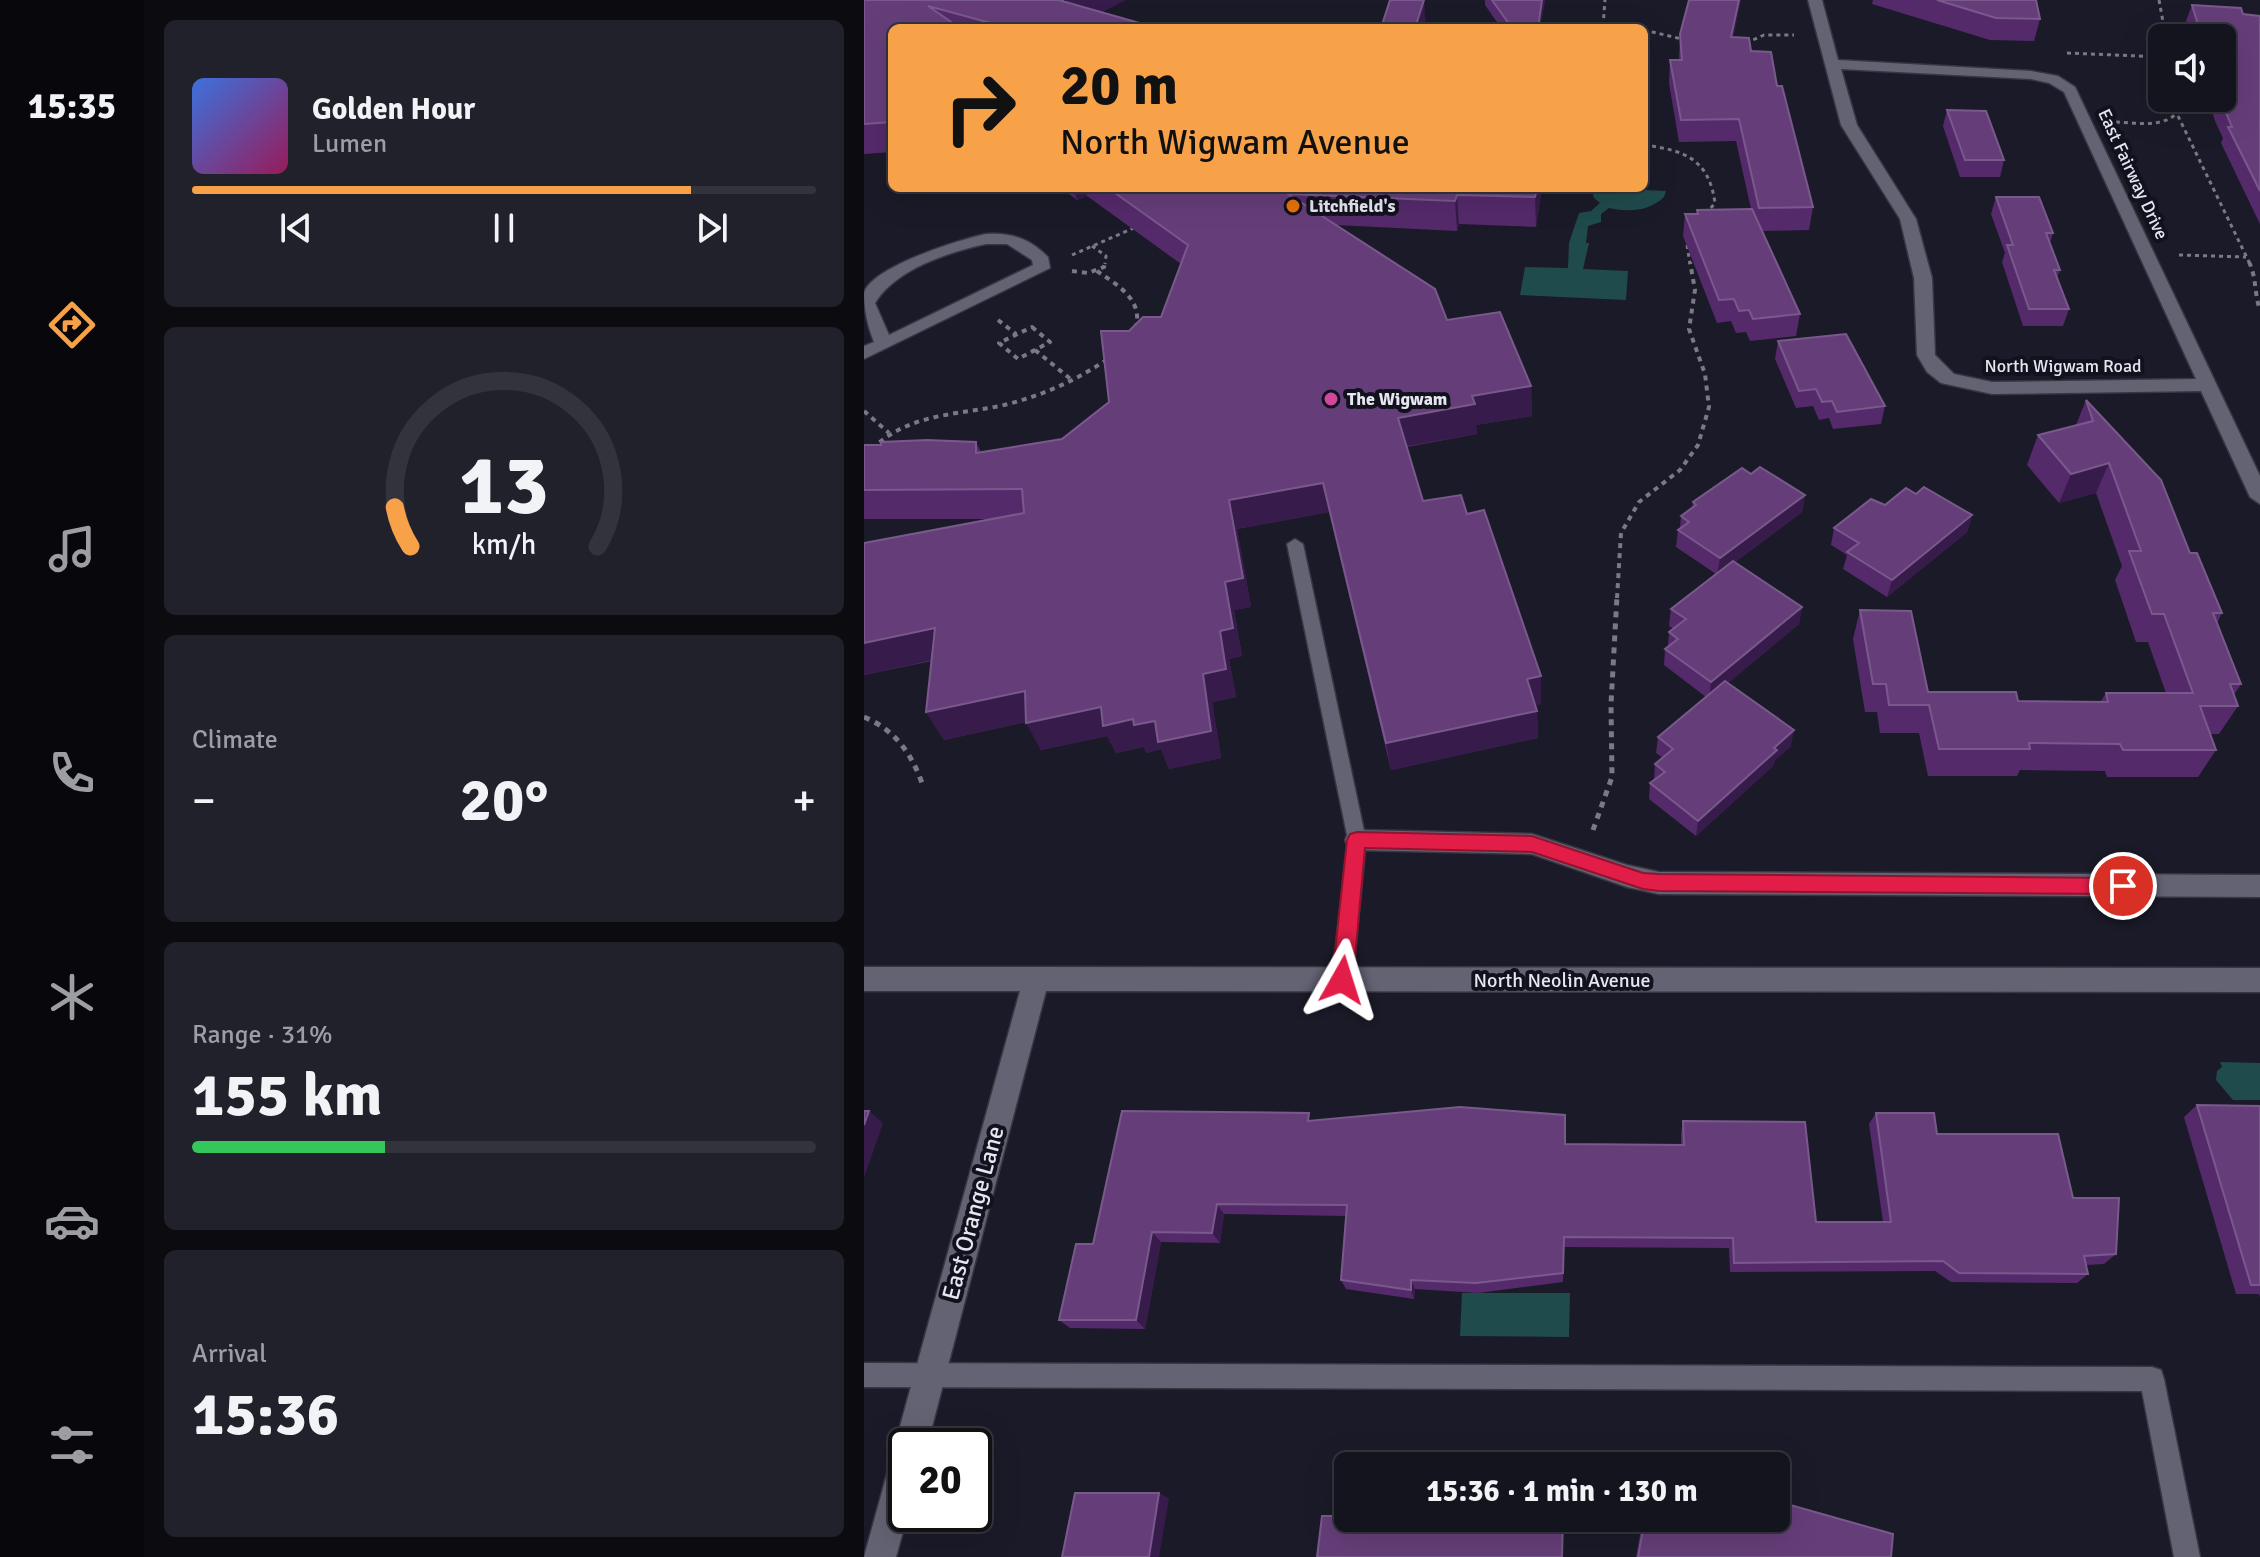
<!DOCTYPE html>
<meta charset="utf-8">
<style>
:root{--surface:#14141e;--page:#21212b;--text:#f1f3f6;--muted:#9d9ea4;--line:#33333c;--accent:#f7a149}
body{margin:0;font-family:Signika,sans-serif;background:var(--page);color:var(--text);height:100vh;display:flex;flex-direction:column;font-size:30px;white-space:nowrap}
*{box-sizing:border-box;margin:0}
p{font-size:26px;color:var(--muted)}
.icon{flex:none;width:44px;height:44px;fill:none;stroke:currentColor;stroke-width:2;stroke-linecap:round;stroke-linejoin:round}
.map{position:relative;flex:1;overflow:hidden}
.details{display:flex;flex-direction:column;gap:20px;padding:20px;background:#0b0b10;width:720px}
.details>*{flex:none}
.top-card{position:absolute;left:24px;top:24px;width:760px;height:168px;border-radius:12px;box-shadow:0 8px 32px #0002,0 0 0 2px var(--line);background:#f7a149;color:#111;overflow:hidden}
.tools{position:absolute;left:1284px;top:24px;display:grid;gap:16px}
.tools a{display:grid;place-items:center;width:88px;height:88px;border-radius:12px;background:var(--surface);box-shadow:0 8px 32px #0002,0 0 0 2px var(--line);font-size:40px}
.speed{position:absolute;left:24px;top:1428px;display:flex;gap:16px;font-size:40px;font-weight:700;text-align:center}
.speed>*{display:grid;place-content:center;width:104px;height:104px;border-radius:50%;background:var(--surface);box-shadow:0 8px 32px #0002,0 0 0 2px var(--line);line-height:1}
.speed .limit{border:4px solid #111;border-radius:12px;background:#fff;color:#111}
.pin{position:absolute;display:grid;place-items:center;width:68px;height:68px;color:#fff;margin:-34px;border:4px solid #fff;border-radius:50%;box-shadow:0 2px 8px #0007}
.me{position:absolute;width:88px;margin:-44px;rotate:6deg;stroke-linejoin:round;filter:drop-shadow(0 0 6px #0008)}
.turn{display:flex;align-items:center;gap:28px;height:168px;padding:0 40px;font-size:36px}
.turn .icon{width:104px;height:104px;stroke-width:2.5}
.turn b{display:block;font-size:56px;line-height:68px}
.big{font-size:60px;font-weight:800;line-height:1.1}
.details .card{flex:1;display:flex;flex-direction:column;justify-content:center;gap:12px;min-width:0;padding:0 28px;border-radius:12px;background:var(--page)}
.details .dial{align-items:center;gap:0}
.dial svg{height:208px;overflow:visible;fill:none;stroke:var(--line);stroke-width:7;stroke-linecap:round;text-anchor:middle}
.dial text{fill:var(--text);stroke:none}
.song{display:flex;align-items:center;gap:24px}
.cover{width:96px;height:96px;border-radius:12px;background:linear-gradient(135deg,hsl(220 70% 55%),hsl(330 70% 35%))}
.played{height:8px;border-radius:4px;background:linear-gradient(90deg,var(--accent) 80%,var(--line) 80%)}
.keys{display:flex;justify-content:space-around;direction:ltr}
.heat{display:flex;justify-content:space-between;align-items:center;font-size:44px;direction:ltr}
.charge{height:12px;border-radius:6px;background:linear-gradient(90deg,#34c759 31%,var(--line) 0)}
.trip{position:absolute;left:470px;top:1452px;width:456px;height:80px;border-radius:12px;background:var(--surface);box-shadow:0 8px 32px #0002,0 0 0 2px var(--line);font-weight:800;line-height:80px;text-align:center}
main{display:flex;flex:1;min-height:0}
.menu{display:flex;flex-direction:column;width:144px;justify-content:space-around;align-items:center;background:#08080c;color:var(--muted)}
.menu .icon{width:56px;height:56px}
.menu .selected{color:var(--accent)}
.menu b{font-size:36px;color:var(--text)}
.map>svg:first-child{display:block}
</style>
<main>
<nav class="menu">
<b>15:35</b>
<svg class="icon selected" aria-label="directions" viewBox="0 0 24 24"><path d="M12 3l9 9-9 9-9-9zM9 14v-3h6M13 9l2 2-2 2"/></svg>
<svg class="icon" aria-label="music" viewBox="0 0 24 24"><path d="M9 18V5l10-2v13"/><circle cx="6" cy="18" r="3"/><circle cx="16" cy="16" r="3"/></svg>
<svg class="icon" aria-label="phone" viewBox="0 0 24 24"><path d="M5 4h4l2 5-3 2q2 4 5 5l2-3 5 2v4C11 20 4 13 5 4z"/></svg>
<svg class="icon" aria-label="climate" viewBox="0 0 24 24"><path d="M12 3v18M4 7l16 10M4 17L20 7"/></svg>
<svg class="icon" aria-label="car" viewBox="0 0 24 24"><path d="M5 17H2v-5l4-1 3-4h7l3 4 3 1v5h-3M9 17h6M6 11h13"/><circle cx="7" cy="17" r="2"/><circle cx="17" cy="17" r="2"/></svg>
<svg class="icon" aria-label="filters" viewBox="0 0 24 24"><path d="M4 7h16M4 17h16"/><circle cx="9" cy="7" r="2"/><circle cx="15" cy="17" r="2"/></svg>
</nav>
<section class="details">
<div class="card">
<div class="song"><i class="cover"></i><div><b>Golden Hour</b><p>Lumen</p></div></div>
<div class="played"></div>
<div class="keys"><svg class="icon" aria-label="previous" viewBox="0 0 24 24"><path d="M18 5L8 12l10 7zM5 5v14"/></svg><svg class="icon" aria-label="pause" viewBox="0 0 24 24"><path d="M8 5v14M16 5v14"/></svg><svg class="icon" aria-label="next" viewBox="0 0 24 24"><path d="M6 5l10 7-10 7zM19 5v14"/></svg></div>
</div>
<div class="card dial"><svg viewBox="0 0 100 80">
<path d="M14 69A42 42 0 1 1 86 69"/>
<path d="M14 69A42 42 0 0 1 8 54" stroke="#f7a149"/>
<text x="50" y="56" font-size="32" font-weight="700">13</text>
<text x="50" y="72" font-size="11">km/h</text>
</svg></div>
<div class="card"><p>Climate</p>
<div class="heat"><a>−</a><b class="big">20°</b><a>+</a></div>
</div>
<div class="card"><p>Range · 31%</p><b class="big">155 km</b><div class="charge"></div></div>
<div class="card"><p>Arrival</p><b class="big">15:36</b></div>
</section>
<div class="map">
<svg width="1396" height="1557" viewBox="0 0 1396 1557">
<rect width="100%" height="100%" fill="#1b1a28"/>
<g fill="#1f4b4c">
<path d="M780 171 782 179 786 181 781 190 802 191 800 197C784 212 765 212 745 208L737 214V222L724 226 722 243H725L719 269 764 271 762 300 656 295 661 267 704 268 705 243 715 213 727 211 736 203 730 198 727 188H780Z"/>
<path d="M1356 1062 1396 1063V1100H1369L1352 1080 1353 1071 1358 1067Z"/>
<path d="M598 1293H706L705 1337 596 1336Z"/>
</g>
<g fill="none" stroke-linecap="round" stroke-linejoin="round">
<defs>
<g id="service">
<path d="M431 539 439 544 502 840 488 980 485 986 478 989 471 986 468 980 484 840 423 544Z"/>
<path d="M0 1363 1288 1367 1297 1370 1300 1379 1336 1557H1310L1278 1391 0 1387Z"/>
</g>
<g id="minor">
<path d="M944 0H958L974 60 1167 71 1194 76 1211 87 1396 476V504L1386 497 1337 391 1128 394 1077 383 1063 372 1053 355 1050 278 1036 219 977 125ZM977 69 1167 79 1185 83 1200 92 1332 379 1128 382 1090 374 1071 355 1068 278 1052 219 993 125Z"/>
<path d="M122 234C147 232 166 239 184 257L186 268 0 359V346L10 342C4 327 0 310 0 293 7 267 97 239 122 234ZM122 244H143L168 260 169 265 25 335 11 303C32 269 85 252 122 244Z"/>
<path d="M493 830 668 834 763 865 795 872 1396 875V897L795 894 763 887 668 854 493 850 484 847 481 840 484 833Z"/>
<path d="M0 967 1396 968V992L182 991 63 1446H42L44 1514 32 1557H0L156 991H0Z"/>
</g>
</defs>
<use href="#service" stroke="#373641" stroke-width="3"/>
<use href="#minor" stroke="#373641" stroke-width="3"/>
<g stroke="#7a7986" stroke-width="3" stroke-dasharray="4 4" stroke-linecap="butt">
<path d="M1295 0 1302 38"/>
<path d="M739 26 741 0"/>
<path d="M729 28H748"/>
<path d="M780 30 822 40"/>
<path d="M882 43 900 35H930"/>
<path d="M1203 53 1298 57"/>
<path d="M1314 116 1386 264"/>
<path d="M1252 122C1275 123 1302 129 1318 108L1316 98"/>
<path d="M780 145C820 150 845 159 851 203L841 215"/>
<path d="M823 245 826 264"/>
<path d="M228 246 242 256 241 264"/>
<path d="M208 255 272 227"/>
<path d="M1315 255 1382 257"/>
</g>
<g stroke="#7a7986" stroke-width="4" stroke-dasharray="5 5" stroke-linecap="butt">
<path d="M1385 262C1393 279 1390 293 1396 310"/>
<path d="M208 271 224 273 240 267 241 262"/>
<path d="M233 271C253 285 279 299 272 327"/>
<path d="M134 320 152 334"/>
<path d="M168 327 186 342 154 359 135 343Z"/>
<path d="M171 350 209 381"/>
<path d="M0 411 25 433"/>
<path d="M8 449C44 414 90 415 136 406 175 397 212 381 245 358"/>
<path d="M753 598 757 533 775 502 816 470 834 445 845 407 841 374 825 329 831 290 826 262"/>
</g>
<g stroke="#7a7986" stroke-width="5" stroke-dasharray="6 6" stroke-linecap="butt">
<path d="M0 717C31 730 47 753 58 783"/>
<path d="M729 830 748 777 747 704 753 596"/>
</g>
<use href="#service" fill="#636374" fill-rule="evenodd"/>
<use href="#minor" fill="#636374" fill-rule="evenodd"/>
</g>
<g fill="#552a6b">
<path d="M0 0H261L238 12 293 28H28V152L0 154Z"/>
<path d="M621 0H681L676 28H637L621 5Z"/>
<path d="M1009 0H1172L1176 19 1170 41 1126 40 1008 4Z"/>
<path d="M1328 5 1396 16V224L1357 143 1359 138 1351 121 1344 98H1358V38H1327L1322 21Z"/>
<path d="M816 34 869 37 887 51 913 86 949 207 945 230 898 231 936 314 932 336 886 341 882 332 872 333 867 321 853 323 819 236 821 214H833V210L887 209 872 141 815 142 805 83 806 60H815Z"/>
<path d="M1083 110 1140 160 1136 177H1096L1079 126Z"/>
<path d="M197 188H678L672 227 595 224 593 231 472 225 583 320 667 386 668 416 612 425 613 434 543 447 559 501 603 514 677 676V704L671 705 673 711 674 738 527 770 465 512 373 529 387 607 370 610 378 656 365 659 372 697 348 702 357 758 305 769 297 749 282 753 280 747 252 753 243 736 177 750 162 722 80 740 62 712 68 661 0 675V543L132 519H0V445L112 442 117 452 198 439 245 402 265 331 297 317 317 264 223 196 213 200Z"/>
<path d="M1132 197 1189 233 1186 243 1196 270 1193 278 1205 309 1199 326H1159L1138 262 1141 253 1127 214Z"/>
<path d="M914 341 1021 406 1017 424 969 429 965 418 955 420 949 406 932 408 911 359Z"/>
<path d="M1222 400 1326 553 1358 613 1353 623 1377 684 1370 695 1374 706 1355 734H1346L1352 750 1334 777H1243L1241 771 1156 770 1153 776H1064L1055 733H1016L1013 712H1001L989 639 996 610 1064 692 1154 701H1237L1242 693H1302L1284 642H1272L1251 580 1258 566 1232 493 1195 503 1163 465 1174 435 1212 425Z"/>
<path d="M887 474 941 495 938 512 871 562 938 607 935 624 864 683 927 746 911 760 909 766 832 836 785 799 786 783 790 780 791 764 799 758 792 753 794 737 842 697 800 665 801 649 804 647 805 632 810 629 805 626 807 609 852 574 812 547 814 530 816 528 817 516 828 508 829 502Z"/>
<path d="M1052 494 1108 515 1103 532 1023 597 979 569 983 555 967 545 970 528 1021 505Z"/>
<path d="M1333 1105 1396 1106V1297L1395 1294H1372L1320 1117Z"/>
<path d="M1012 1113 1073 1134 1209 1198 1252 1254 1240 1264 1222 1265 1224 1274 1213 1283 1087 1282 1071 1271 866 1272 865 1248 700 1247 699 1282 614 1293 551 1289 550 1299 482 1289 477 1280 482 1216 360 1214 356 1243 297 1242 281 1329 206 1328 195 1320 229 1244 448 1120 701 1144 817 1145V1133L819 1121 952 1222H1019L1005 1124Z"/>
<path d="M779 1518H912L1027 1557H772Z"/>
</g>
<g fill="#371b4a">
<path d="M199 0H261L207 28Z"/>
<path d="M560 0 562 28H551Z"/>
<path d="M678 0H681L676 28H674Z"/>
<path d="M875 0H877L865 60 867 37Z"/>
<path d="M209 188H220L223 196 213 200Z"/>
<path d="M673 188H678L672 227 671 197Z"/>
<path d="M593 195 595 224 593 231 591 201Z"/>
<path d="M667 386 668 416 612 425 613 434 537 447 534 418 608 396Z"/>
<path d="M1245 463 1232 493 1195 503 1207 474Z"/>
<path d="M459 483 465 512 373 529 387 607 370 610 378 656 365 659 372 697 348 702 357 758 305 769 297 749 282 753 280 747 252 753 243 736 177 750 162 723 339 674 356 631 361 582 365 500Z"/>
<path d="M941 495 938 512 853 575 856 558Z"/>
<path d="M1108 515 1103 532 1023 597 1028 580Z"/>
<path d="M938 607 935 624 845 699 847 682Z"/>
<path d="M71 628 87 656 0 675V643Z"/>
<path d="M677 676V704L664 707 663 679Z"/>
<path d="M161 691 175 719 80 740 62 712Z"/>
<path d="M673 711 674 738 527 770 522 743Z"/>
<path d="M930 730 927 746 911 760 909 766 832 836 834 821Z"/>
<path d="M5 1111 19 1123 0 1178V1125Z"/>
<path d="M353 1204 360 1214 356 1243 348 1233Z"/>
<path d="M288 1232 297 1242 281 1329 272 1320Z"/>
<path d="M547 1280 551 1289 550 1299 547 1290Z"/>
<path d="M295 1493 305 1498 295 1557H285Z"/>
</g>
<g fill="#653e79" stroke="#79598c" stroke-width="2">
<path d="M0 0H199L198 1 293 28H145L64 6 96 28H28V122L0 124Z"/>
<path d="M526 0H560L551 28H517Z"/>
<path d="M628 0H678L674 28H648Z"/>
<path d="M825 0H875L867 37 885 38 887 51 907 52 913 86H918L949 207 895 208 875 119 817 120 806 60H818L816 34Z"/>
<path d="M1073 0H1172L1176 19 1132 18Z"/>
<path d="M1328 5 1377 8 1379 14 1396 16V191L1364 127H1368L1356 98H1358V38H1338Z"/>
<path d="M1083 110 1122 111 1140 160H1101Z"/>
<path d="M244 188H673L671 197 593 195 591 201 424 194 571 289 583 320 636 312 667 386 608 396 611 404 534 418 559 501 597 495 603 514 620 510 677 676 663 679 673 711 522 743 459 483 365 500 379 578 361 582 369 628 356 631 362 669 339 674 347 731 294 742 291 721 270 725 269 719 239 726 237 707 162 723 161 691 62 712 71 628 0 643V543L160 513 158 489 0 490V445H17V442L63 440 112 442V453L198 439 245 402 237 331H265L279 317H297L324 245Z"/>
<path d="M1132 197H1175L1189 233H1182L1196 270H1190L1205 309H1165L1143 245H1149Z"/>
<path d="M888 209 936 314 889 319 885 310 875 311 870 299 855 300 821 214H834L833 210Z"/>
<path d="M982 334 1021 406 973 412 968 401 958 402 952 389 935 391 914 341Z"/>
<path d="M1222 400 1297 480 1326 553H1333L1358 613H1349L1377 684H1366L1374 706H1336L1352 750H1259L1256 744 1165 743 1166 749H1075L1065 705H1025L1022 684H1009L996 610 1047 611 1064 692H1152L1154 701 1244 702 1242 693H1329L1300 614H1288L1265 551H1277L1245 463 1207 474 1174 435 1229 421Z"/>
<path d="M896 467 941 495 856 558 814 530 825 522 817 516 832 505 829 502 878 468 887 474Z"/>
<path d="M1060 487 1108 515 1028 580 983 552 995 543 970 528 1007 499 1021 505 1042 488 1052 494Z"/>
<path d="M869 561 938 607 847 682 801 649 814 639 805 632 822 619 807 609Z"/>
<path d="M861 681 930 730 910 748 913 750 834 821 786 783 801 772 791 764 809 749 794 737Z"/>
<path d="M1333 1105 1396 1106V1285H1387Z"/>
<path d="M596 1107 701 1115V1144L820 1145 819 1121 941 1122 952 1222H1027L1012 1113H1070L1073 1134H1194L1209 1198H1255L1252 1254 1220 1256 1224 1274 1095 1273 1079 1261 870 1263 869 1238 700 1237 699 1273 612 1283 547 1280V1290L477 1280 483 1205 353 1204 348 1233 288 1232 272 1320H195L212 1244H229L258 1111 445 1113 444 1121Z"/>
<path d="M0 1111H5L0 1125Z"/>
<path d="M211 1493H295L285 1557H198Z"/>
<path d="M912 1501 1029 1534 1027 1557H774L781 1518H912Z"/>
<path d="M458 1516H484V1518H699L698 1557H453Z"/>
</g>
<path fill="#e11d48" stroke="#92132f" stroke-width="2" d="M493 832 668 836 779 873 795 874 1259 878 1266 880 1269 886 1266 892 1259 894 795 891 779 889 668 852 501 848 489 980 486 986 478 989 471 986 468 980 483 840 486 834Z"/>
<circle fill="#e8710a" stroke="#12111e" stroke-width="3" cx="429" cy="206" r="8"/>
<circle fill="#d1479c" stroke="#12111e" stroke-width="3" cx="467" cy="399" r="8"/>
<g text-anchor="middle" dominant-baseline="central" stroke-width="8" stroke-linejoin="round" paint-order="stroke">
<g font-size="18" fill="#e6e6f0" stroke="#12111e">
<text transform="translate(1269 174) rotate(65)">East Fairway Drive</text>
<text x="1199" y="366">North Wigwam Road</text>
</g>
<g font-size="18" font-weight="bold" fill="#e6e6f0" stroke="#12111e" text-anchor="start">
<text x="445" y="206">Litchfield's</text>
<text x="483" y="399">The Wigwam</text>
</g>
<g font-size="20" fill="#e6e6f0" stroke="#12111e">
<text x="698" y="980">North Neolin Avenue</text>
</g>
<g font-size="24" fill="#e6e6f0" stroke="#12111e">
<text transform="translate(109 1213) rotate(-75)">East Orange Lane</text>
</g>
</g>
</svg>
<div class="tools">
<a><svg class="icon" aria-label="sound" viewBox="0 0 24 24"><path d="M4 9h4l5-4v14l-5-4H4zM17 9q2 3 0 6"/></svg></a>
</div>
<div class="speed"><div class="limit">20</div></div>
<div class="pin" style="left:1259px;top:886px;background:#d93025"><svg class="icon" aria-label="arrive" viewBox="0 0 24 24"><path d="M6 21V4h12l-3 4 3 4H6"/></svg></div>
<svg class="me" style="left:478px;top:980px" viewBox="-20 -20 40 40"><path d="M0-17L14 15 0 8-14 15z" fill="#e11d48" stroke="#fff" stroke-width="4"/></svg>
<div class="trip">15:36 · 1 min · 130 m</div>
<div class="top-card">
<div class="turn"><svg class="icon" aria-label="right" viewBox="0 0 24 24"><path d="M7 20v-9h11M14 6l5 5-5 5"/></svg><div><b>20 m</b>North Wigwam Avenue</div></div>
</div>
</div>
</main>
